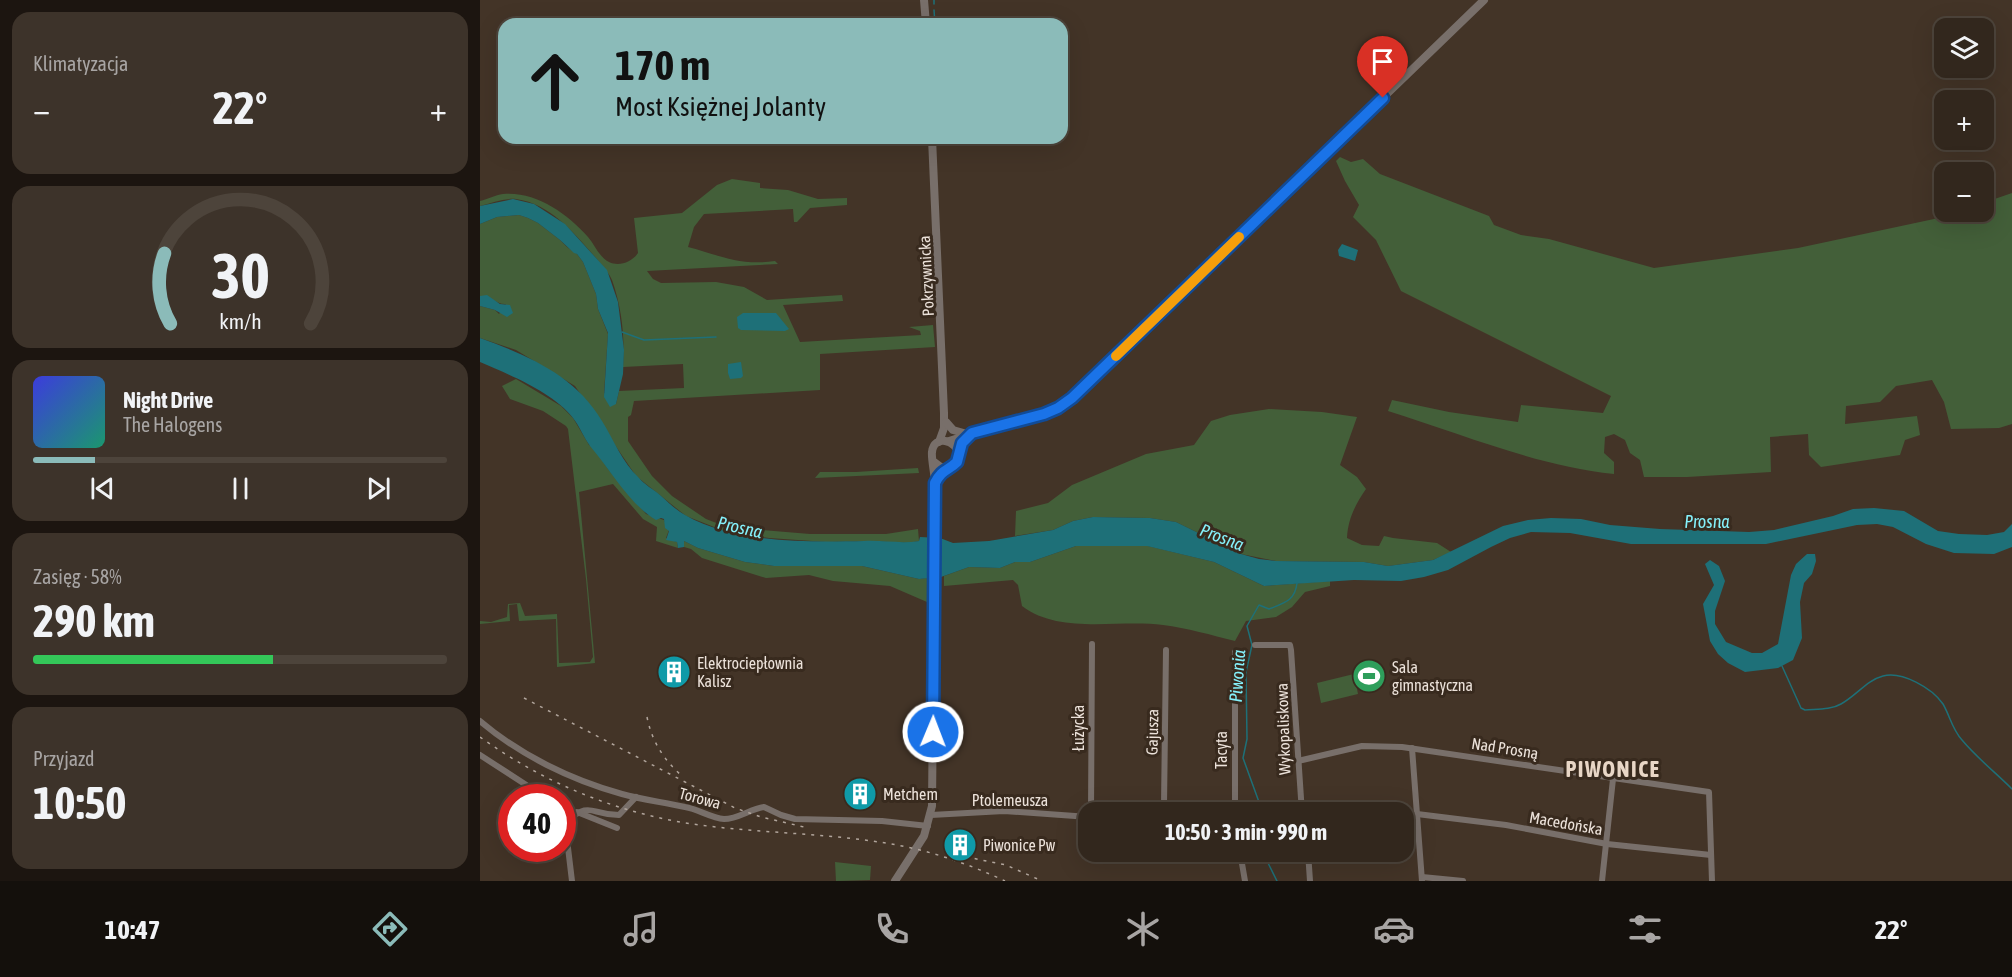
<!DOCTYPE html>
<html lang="pl">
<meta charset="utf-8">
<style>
:root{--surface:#32271d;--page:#3d332a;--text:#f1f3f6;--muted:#a8a5a4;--line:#4d443b;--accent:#8bbbb9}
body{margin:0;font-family:"Asap Condensed",sans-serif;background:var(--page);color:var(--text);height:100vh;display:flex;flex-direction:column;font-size:22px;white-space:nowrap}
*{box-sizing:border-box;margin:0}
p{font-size:20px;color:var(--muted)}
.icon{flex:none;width:33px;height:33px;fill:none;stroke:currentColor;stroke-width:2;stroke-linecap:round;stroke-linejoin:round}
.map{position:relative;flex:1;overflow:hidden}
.panel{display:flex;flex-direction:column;gap:12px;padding:12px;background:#1c1510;width:480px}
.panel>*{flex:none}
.hud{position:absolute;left:18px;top:18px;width:570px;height:126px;border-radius:18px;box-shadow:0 6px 24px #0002,0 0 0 2px var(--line);background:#8bbbb9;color:#111;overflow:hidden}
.controls{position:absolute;left:1454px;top:18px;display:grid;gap:12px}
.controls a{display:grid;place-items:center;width:60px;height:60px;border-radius:12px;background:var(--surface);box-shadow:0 6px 24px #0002,0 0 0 2px var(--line);font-size:30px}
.speed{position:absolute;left:18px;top:784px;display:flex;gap:12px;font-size:30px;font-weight:700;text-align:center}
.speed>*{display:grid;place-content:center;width:78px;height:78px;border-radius:50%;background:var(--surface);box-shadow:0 6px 24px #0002,0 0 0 2px var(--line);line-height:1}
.speed .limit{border:9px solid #d22;background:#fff;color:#111}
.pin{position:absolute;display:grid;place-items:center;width:51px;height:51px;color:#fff;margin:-62px -26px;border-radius:50% 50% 50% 0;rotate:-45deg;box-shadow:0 0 6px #0007}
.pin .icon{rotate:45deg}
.me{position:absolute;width:66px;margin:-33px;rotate:1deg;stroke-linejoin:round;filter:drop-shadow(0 0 4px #0008)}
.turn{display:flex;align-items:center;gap:21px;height:126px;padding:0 18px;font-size:27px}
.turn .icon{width:78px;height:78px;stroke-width:2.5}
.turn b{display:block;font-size:42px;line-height:51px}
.big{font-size:45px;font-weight:700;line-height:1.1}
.panel .tile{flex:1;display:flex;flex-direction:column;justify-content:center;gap:9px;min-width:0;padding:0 21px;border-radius:18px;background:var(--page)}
.panel .dial{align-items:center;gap:0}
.dial svg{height:156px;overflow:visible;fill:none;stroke:var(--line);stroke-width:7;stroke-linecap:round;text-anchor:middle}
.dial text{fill:var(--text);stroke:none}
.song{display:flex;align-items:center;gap:18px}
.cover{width:72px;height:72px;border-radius:9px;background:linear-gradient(135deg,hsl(240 70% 55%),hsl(160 70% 35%))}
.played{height:6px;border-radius:3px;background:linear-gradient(90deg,var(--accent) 15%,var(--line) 15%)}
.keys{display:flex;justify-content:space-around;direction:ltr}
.heat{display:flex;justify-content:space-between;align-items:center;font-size:33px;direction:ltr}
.charge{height:9px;border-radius:4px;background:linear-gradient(90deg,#34c759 58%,var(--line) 0)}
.trip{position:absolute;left:598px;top:802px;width:336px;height:60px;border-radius:18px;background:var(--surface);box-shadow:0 6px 24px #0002,0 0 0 2px var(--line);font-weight:700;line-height:60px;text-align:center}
.tab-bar{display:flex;height:96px;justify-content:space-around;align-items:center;background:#14100c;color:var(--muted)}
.tab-bar .icon{width:42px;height:42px}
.tab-bar .selected{color:var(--accent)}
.tab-bar b{font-size:27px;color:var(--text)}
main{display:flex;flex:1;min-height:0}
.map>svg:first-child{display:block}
</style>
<main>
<section class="panel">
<div class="tile"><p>Klimatyzacja</p>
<div class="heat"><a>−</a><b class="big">22°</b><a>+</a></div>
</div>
<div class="tile dial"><svg viewBox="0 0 100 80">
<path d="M14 69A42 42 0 1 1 86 69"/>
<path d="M14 69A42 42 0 0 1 11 33" stroke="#8bbbb9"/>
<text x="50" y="56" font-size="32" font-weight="700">30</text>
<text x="50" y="72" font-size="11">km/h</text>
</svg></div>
<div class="tile">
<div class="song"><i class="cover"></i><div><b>Night Drive</b><p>The Halogens</p></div></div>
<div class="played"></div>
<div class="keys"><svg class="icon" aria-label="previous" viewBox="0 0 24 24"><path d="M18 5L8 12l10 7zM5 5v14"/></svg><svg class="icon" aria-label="pause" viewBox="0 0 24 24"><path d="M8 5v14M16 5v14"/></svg><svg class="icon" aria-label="next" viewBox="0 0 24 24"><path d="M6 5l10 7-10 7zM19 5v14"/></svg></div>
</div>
<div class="tile"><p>Zasięg · 58%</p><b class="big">290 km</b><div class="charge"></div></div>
<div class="tile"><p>Przyjazd</p><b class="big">10:50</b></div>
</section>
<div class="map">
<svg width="1532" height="881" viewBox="0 0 1532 881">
<rect width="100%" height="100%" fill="#433427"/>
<g fill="#435f39">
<path d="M860 157 871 162 883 159 900 174 1009 216 1014 225 1041 235 1069 239 1174 268 1318 248 1454 219 1476 212H1503V203L1532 193V424L1519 428 1471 429 1464 402 1452 380 1416 386 1400 402 1366 406 1365 424 1437 416 1440 435 1425 440 1420 455 1341 467 1329 455 1328 434 1290 437 1291 472 1207 477H1164L1160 460 1150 453 1145 440 1134 434 1125 437 1124 453 1134 462V474C1057 466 982 434 908 411L912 400 969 412 1038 422 1041 405 1123 413 1131 396 921 291 896 240 873 217 879 205 865 181 856 161Z"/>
<path d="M252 179 280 183V188L308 190 338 199 367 198V205L330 208 317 222H314L313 209 224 214 214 227 208 247C242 256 260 266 295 261L298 264 167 271 173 279 181 283 236 282 264 287 287 300 362 295 363 301 303 305 320 342 441 335 440 331 429 327 453 325 455 347 340 354V390L154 401 151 415 148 417V441L172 476 192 496 226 519 239 524 259 528 330 534H406L438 529 439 541 429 543 387 541 346 542 289 538 247 532 206 516 156 476 95 386 36 350 0 338V306L15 310 19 314 26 304C16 305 11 295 0 296V224L17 217 39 215 48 218 58 223 80 240 87 247 97 254 103 262 116 294 118 309 128 334 124 393 136 404 139 391 204 388 203 364 143 367C145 338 142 308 132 280 128 271 122 266 116 258 94 233 71 204 36 199 24 198 12 203 0 206V201C8 199 15 195 23 194 55 191 87 213 108 237 115 245 119 257 129 262 139 267 152 262 158 253L154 218 202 213 237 185Z"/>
<path d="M36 379 81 406 93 418 109 445 114 448 128 469 166 514 184 520 189 530 186 538 197 542 198 548 176 541 177 527 163 519 133 484 99 492 115 663 77 667 76 619 39 621 37 604 29 605 30 621 0 624V621L11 622 27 617 28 604 40 603 45 616 77 614 79 663 110 662 113 657 106 579 88 429 86 426 63 411 30 399 22 386Z"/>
<path d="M789 409 842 412 877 417 860 465 877 477 886 489C875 505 868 519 867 538L882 545 899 546 904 536 913 538 957 543 971 552 953 560 908 566 884 562 796 561 761 554 696 522 670 518 613 517 593 521 573 530 535 536 536 511 568 503 592 485 666 454 714 445 731 421 750 415Z"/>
<path d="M438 468 439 473 335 478 340 472H376Z"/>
<path d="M204 541 218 548 265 562 294 566H382L439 579 447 578V602L410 586 353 581 329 575 286 578 222 558 211 549 204 547Z"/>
<path d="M596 546H668L734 562 784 586 850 581V586L825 592 812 607 796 617 766 621 755 641C731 635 707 628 683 625 638 619 580 635 542 606L538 585 533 580 464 586V576L489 567 520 568 535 562H550Z"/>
<path d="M874 674 878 694 841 703 837 683Z"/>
<path d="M355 862 391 866 390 880 356 881Z"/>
</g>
<g fill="#1e7078">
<path d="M33 199 54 204 85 224 127 270 138 302 144 350 143 374 136 404 130 407 124 397 128 333 118 309 116 294 103 262 97 254 94 253 80 240 58 223 48 218 39 215 17 217 0 224V206Z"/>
<path d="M862 244 878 250 875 261 859 256 858 250Z"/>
<path d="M7 295 20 304 30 305 33 313 27 317 15 310 0 306V296Z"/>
<path d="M263 313H296L309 329 305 331 261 330 258 328 257 317Z"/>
<path d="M0 338C47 355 95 375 122 421 134 440 142 462 159 478 165 485 173 489 180 495 188 502 196 510 205 515 256 544 328 542 384 541 403 540 421 544 439 541L440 537 460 538 473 543 509 541 573 530 593 521 613 517 670 518 696 522 761 554 779 559 796 561 884 562 908 566 953 560 1023 526 1048 520 1071 518 1101 519 1130 525 1180 529 1269 532 1294 530 1353 516 1373 509 1394 508 1424 511 1458 531 1479 534 1507 535 1524 532 1532 524V547L1514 554 1474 553 1446 544 1413 527 1397 524 1377 525 1286 544H1151L1090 533 1051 532 1030 538 1011 547 968 570 944 577 921 581 874 580 784 586 734 562 667 546H596L550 562H535L520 568 489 567 461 577 439 579 382 566H294L265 562 218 548 204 541V547L198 548 197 542 186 540 189 531 185 528 184 519 181 518 176 520C150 505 129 468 110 446 104 438 100 427 93 418 73 392 30 375 0 362Z"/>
<path d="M261 362 263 376 261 378 250 379 248 373V364Z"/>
<path d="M1327 554H1335L1336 561 1332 574 1324 583 1320 602 1322 638 1313 660 1298 668 1265 672 1248 663 1238 654 1230 641 1223 604 1234 585 1225 564 1230 560 1239 566 1245 581 1235 611V624L1246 642 1272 653H1282L1298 644 1311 575 1316 564Z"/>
</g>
<path fill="#433427" d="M448 534 460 535V580L447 581Z"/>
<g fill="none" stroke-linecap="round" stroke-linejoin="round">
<g stroke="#1e7078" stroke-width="1.5">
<path d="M454 0V4"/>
<path d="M454 10 455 24"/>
<path d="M142 332 164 340 236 337"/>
<path d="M1302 666 1321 708 1325 710C1337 709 1351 710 1361 704 1376 696 1387 680 1403 676 1422 671 1452 688 1463 704 1470 716 1472 729 1482 740 1497 758 1516 773 1532 789"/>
<path d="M783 813 763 758 767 739 766 672 772 645 767 626 779 605 789 609C804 603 815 601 817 583"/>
<path d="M792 852 788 863 797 881"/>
</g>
<g stroke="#786f6a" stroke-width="6">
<path d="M775 645H810L811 650 822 813"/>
<path d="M0 721C40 755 91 780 142 794 163 800 184 802 205 807 218 809 231 818 244 819 258 819 270 809 284 807L301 815 315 819 402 821 448 826"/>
<path d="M932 748 942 881"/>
<path d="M0 755 54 790 63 798"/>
<path d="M818 761 882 746 922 747 1229 792 1232 881"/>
<path d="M97 812 137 828"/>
<path d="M611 813 612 644"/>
<path d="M680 813 684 805 686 650"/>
<path d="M755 813V652"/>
<path d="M798 813 821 807"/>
<path d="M937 814 1026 825 1127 844 1231 855"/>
<path d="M451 815 524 811 609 817"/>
<path d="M82 820 86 831 92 881"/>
<path d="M84 822C114 800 108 815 139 815L156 797"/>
<path d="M760 852 765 881"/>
<path d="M828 852 830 881"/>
<path d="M942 877 983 881"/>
<path d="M1122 881 1133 779"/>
</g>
<g stroke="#786f6a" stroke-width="8">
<path d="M444 0 446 24"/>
<path d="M452 138 464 413V428L459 442"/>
<path d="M466 422 473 430 487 434"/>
<path d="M469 441C483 437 495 431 509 427 538 420 568 416 592 398L1004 0"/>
<path d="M415 881 444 836 452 806 455 483C455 475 451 458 452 452 454 434 476 440 479 454L474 465 462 468 454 462"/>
</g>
<g stroke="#b1a59c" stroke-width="1.5" stroke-dasharray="3 6" stroke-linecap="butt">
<path d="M44 698 255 808 281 817 324 827"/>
<path d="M167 717C172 742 184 760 202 776"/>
<path d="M0 737C60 780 127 809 200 822 265 833 333 832 399 842 442 848 485 862 525 881"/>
<path d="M477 855 526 865 562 881"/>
</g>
</g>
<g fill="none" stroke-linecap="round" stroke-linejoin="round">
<defs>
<path id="route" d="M453 732 455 483C462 469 468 471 477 462L482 443 492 433 564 414 578 408 592 398 903 98"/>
</defs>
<use href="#route" stroke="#114b97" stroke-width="15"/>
<use href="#route" stroke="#1a73e8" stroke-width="10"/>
<path stroke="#f59e0b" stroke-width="10" d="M636 356 759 237"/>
</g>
<defs>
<symbol id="building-disc" viewBox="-11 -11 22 22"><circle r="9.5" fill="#0f9aa8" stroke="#382a1e"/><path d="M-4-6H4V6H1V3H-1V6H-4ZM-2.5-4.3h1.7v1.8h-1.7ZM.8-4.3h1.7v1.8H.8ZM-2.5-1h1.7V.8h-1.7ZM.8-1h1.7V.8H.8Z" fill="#fff"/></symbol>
<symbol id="stadium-disc" viewBox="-11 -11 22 22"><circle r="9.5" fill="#2e9e5b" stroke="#382a1e"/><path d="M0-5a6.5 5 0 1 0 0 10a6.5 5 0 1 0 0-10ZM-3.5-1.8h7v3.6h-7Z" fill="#fff"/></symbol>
</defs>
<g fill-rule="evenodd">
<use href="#building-disc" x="175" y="653" width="38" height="38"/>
<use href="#stadium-disc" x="870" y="657" width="38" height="38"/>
<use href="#building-disc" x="361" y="775" width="38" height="38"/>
<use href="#building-disc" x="461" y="826" width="38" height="38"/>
</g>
<g text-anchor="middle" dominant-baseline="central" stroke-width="6" stroke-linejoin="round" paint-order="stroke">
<g font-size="16" fill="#ece2da" stroke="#382a1e">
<text transform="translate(446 276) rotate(-93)">Pokrzywnicka</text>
<text transform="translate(598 728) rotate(-90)">Łużycka</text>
<text transform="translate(803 729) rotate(-92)">Wykopaliskowa</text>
<text transform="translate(672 732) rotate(-89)">Gajusza</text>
<text transform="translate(1025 748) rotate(9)">Nad Prosną</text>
<text transform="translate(741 750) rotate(-90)">Tacyta</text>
<text transform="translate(220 798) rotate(15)">Torowa</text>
<text x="530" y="800">Ptolemeusza</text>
<text transform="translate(1086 823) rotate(10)">Macedońska</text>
</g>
<g font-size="16" fill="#ece2da" stroke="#382a1e" text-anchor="start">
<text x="217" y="663">Elektrociepłownia<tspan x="217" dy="18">Kalisz</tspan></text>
<text x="912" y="667">Sala<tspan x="912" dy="18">gimnastyczna</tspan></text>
<text x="403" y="794">Metchem</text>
<text x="503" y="845">Piwonice Pw</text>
</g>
<g font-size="18" font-style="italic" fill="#85f1fb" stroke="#382a1e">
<text x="1227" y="521">Prosna</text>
<text transform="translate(260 527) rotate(13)">Prosna</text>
<text transform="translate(742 537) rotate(21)">Prosna</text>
<text transform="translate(757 676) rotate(-86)">Piwonia</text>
</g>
<g font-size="22" font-weight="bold" letter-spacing="1.5" fill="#e8d6c6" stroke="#382a1e">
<text x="1133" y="769">PIWONICE</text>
</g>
</g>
</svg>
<div class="controls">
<a><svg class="icon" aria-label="layers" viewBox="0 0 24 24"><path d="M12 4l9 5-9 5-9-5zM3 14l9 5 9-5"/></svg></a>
<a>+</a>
<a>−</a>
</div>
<div class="speed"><div class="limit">40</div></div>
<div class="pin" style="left:903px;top:98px;background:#d93025"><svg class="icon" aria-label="arrive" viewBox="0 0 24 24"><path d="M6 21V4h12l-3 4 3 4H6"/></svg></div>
<svg class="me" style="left:453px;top:732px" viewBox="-20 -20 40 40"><circle r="17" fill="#1a73e8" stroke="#fff" stroke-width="3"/><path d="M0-11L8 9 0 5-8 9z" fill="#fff"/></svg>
<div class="trip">10:50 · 3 min · 990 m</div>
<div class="hud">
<div class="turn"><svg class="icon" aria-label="ahead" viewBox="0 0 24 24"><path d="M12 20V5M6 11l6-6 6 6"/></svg><div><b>170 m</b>Most Księżnej Jolanty</div></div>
</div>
</div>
</main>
<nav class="tab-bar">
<b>10:47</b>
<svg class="icon selected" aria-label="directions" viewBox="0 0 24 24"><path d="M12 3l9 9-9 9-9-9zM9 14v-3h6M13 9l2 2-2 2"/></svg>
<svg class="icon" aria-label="music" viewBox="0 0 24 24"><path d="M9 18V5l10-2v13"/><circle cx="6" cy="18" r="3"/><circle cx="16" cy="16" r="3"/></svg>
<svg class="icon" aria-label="phone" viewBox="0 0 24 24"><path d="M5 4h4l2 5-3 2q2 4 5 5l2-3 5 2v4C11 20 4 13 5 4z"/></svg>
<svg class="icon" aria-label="climate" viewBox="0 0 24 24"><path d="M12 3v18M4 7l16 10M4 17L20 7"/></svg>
<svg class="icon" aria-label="car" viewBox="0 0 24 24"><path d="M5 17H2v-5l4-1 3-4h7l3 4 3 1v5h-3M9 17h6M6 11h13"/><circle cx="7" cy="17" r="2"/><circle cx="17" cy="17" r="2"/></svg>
<svg class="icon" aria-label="filters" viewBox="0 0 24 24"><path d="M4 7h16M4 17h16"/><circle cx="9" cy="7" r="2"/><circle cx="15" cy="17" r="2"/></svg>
<b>22°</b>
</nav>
